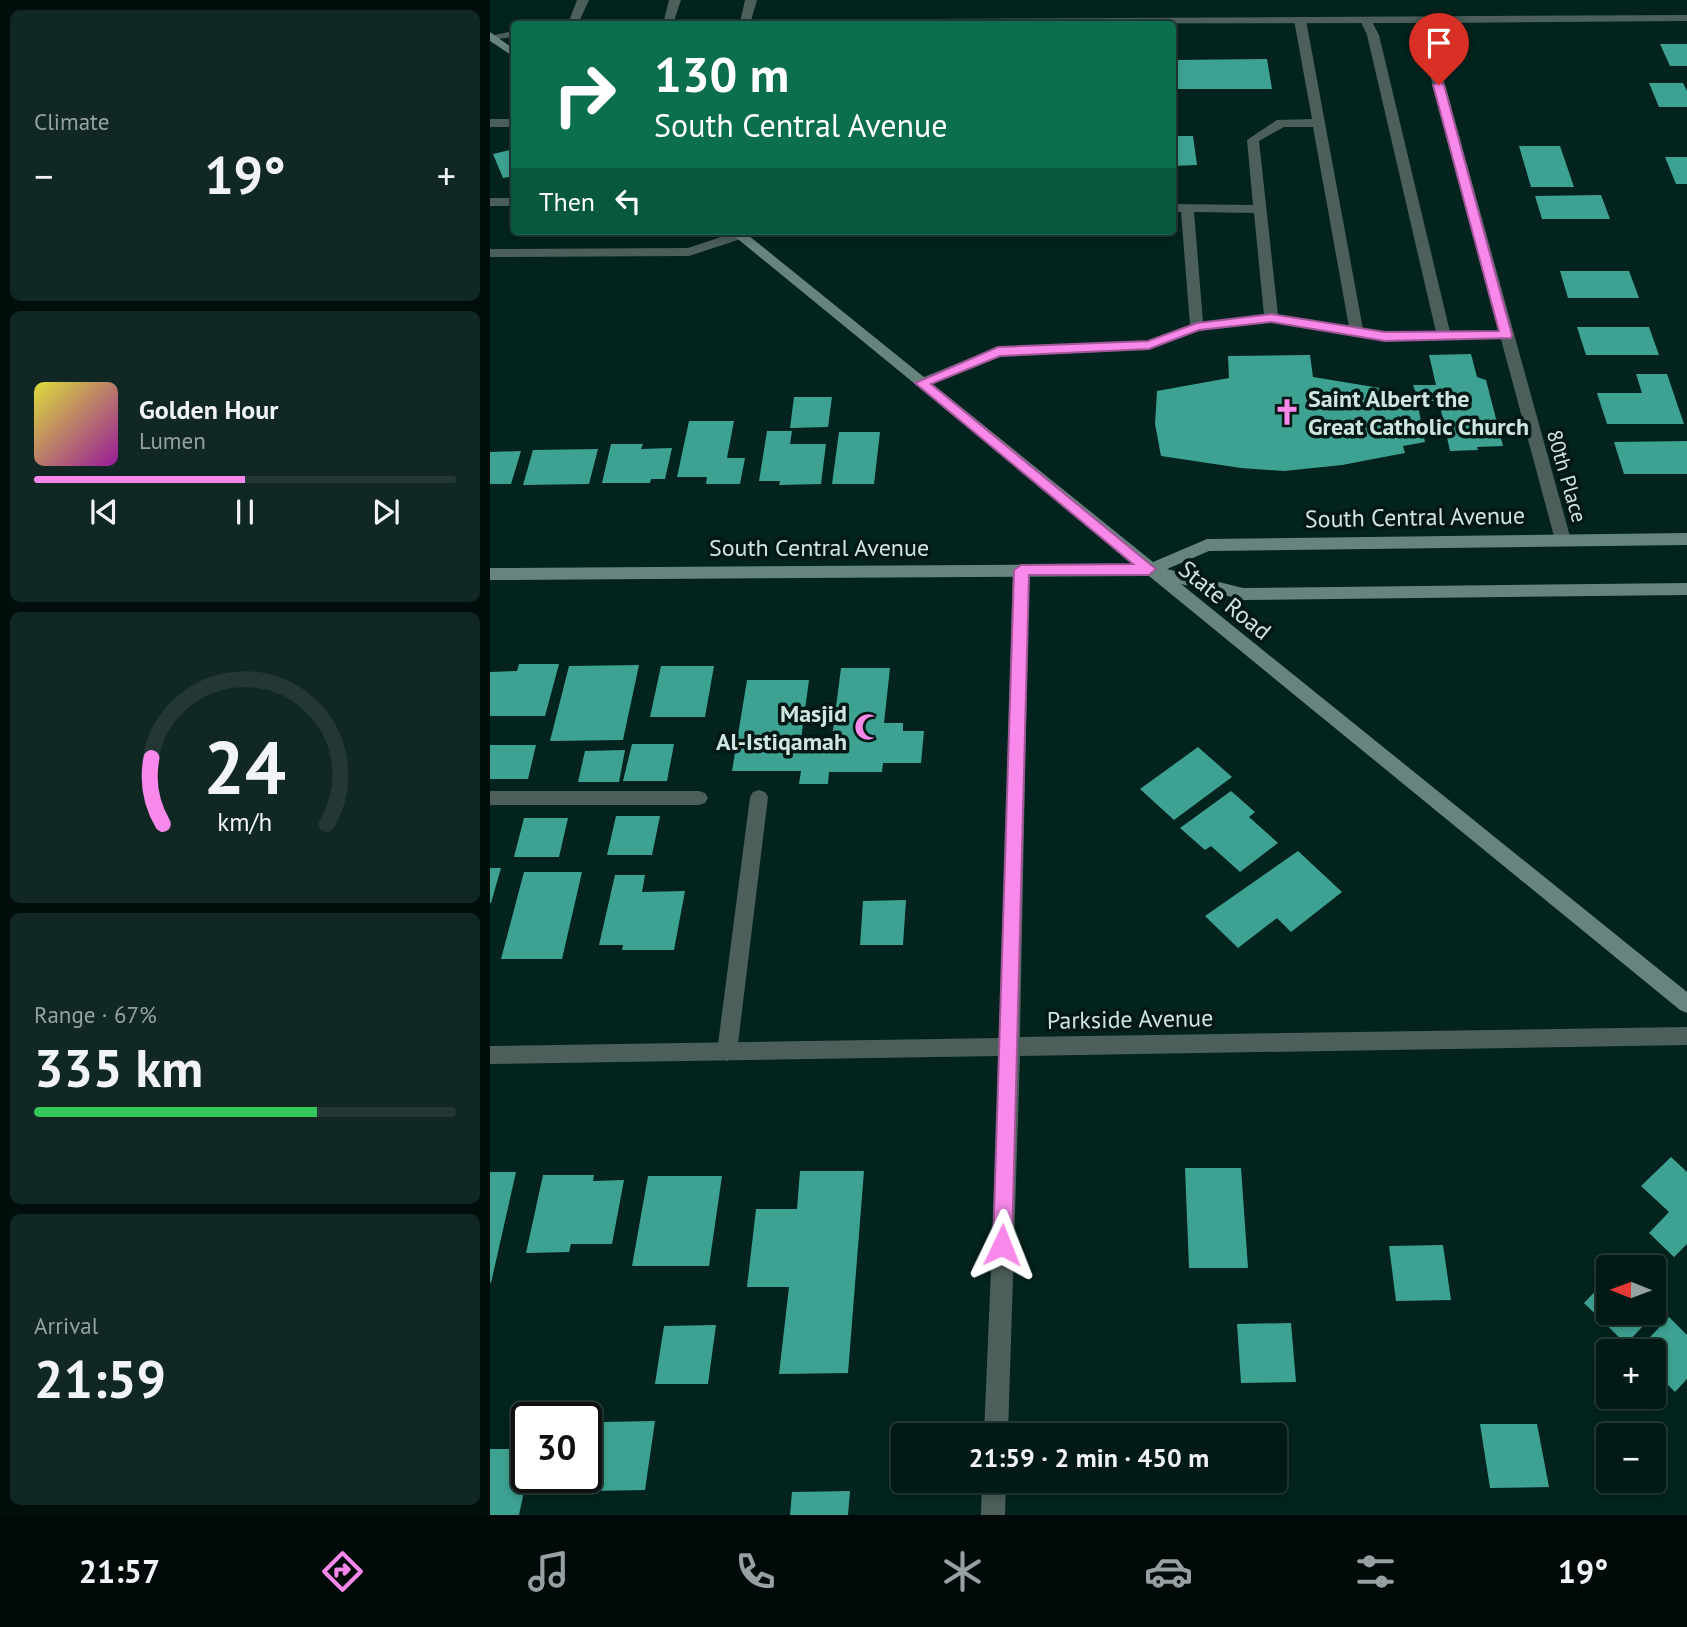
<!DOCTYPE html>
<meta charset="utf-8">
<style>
:root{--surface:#021a16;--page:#102723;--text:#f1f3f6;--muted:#96a1a1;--line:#233835;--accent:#f888ea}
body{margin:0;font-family:"PT Sans",sans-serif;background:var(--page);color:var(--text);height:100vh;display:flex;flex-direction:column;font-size:26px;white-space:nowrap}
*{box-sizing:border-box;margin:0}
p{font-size:23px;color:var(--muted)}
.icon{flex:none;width:38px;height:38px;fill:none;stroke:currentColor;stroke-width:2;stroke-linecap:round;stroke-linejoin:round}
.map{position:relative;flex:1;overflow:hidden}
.sheet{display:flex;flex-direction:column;gap:10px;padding:10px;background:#010e0c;width:490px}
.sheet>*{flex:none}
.top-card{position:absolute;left:21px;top:21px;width:665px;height:214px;border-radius:7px;box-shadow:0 4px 10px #0003,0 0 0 2px var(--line);background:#0b6e4f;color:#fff;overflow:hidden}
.needle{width:46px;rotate:271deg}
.controls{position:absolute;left:1106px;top:1255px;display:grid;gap:14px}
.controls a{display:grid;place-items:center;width:70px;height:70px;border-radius:7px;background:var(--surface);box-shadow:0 4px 10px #0003,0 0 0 2px var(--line);font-size:35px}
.speed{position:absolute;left:21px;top:1402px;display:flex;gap:14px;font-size:35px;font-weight:700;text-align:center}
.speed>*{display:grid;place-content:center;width:91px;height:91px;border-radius:50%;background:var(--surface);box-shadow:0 4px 10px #0003,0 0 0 2px var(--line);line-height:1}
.speed .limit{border:4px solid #111;border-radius:10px;background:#fff;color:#111}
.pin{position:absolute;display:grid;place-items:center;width:60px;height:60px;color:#fff;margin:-72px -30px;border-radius:50% 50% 50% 0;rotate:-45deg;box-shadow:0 0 7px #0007}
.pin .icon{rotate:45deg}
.me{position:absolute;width:77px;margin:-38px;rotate:2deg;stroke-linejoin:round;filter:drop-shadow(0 0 5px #0008)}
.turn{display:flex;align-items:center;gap:24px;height:147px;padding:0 28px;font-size:32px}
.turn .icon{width:91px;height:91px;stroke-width:2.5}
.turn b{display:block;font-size:49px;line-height:60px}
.then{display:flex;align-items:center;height:66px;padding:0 28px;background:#0003;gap:14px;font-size:26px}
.big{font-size:52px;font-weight:700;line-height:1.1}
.sheet .card{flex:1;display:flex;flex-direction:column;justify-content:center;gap:10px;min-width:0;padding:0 24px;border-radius:10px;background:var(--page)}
.sheet .dial{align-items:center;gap:0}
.dial svg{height:182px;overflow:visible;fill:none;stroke:var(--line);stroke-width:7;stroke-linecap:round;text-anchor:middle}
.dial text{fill:var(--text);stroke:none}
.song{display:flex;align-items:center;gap:21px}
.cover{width:84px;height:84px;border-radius:10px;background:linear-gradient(135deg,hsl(60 70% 55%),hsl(300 70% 35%))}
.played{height:7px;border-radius:4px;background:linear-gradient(90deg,var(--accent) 50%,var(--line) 50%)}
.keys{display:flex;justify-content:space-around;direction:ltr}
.heat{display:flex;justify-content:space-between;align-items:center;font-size:38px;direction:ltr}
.charge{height:10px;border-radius:5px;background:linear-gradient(90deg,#34c759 67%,var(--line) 0)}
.trip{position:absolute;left:401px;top:1423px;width:396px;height:70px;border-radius:7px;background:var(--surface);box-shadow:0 4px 10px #0003,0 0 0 2px var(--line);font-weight:700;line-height:70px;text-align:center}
.tabs{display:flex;height:112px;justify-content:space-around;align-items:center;background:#010a09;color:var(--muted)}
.tabs .icon{width:49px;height:49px}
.tabs .current{color:var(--accent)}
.tabs b{font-size:32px;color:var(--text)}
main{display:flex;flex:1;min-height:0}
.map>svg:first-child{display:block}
</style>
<main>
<section class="sheet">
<div class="card"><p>Climate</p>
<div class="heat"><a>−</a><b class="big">19°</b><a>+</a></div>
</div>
<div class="card">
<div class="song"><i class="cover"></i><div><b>Golden Hour</b><p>Lumen</p></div></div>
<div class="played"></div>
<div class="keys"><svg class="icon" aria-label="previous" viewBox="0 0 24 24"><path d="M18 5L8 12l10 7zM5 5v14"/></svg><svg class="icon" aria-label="pause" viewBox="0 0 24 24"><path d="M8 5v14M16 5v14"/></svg><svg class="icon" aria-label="next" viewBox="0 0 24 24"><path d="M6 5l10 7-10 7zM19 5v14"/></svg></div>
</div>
<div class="card dial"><svg viewBox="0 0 100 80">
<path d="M14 69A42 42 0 1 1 86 69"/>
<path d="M14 69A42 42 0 0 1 9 40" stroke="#f888ea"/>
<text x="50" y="56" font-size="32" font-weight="700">24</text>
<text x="50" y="72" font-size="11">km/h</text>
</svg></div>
<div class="card"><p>Range · 67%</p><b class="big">335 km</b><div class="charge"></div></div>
<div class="card"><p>Arrival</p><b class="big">21:59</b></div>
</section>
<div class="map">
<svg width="1197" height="1515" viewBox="0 0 1197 1515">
<rect width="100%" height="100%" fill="#02231e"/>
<g fill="#3ea292">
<path d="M1170 44H1197V66H1180Z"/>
<path d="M777 59 782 89H682V60Z"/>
<path d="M1159 83H1193L1197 91V107H1169Z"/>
<path d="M682 122 685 136H703L707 165 682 166Z"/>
<path d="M1029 146H1070L1084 187H1041Z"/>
<path d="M24 149V176L13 178 3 154Z"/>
<path d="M1175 157H1197V184H1186Z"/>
<path d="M1111 195 1120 219H1052L1045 196Z"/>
<path d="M1070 271H1139L1149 298H1078Z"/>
<path d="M1087 327H1159L1169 355H1096Z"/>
<path d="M981 354 987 377 996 380 1013 446 987 447 988 450 960 451 949 401H929L923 385H946L939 355Z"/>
<path d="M820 355 823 377 902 390 904 396 927 401 935 442 913 446 915 453 852 465 794 471 751 468 671 456 665 424 667 391 739 378 738 356Z"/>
<path d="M1146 374H1177L1194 424H1117L1107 393H1152Z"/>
<path d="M304 397H342L338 427 300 428Z"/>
<path d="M199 421H244L237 458H255L250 484H216L217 477H187Z"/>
<path d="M277 431H302L300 444H336L331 484 289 485 290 481H269Z"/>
<path d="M349 432H390L384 484H342Z"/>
<path d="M1197 441V474H1134L1124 442Z"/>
<path d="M121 444H153L151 449 182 448 175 479H161L160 483H112Z"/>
<path d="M108 449 99 484 33 485 43 450Z"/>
<path d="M31 451 21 484H0V452Z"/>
<path d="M29 664H69L55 716H0V672L27 671Z"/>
<path d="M149 665 133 740 60 741 79 666Z"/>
<path d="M171 666H224L215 717H160Z"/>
<path d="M351 668H400L394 723H413V731H434L431 763H393L392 772H339L338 784H309L311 771H242L257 680H319L310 747 341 746Z"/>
<path d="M142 744H184L177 781H133Z"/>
<path d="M0 745H46L38 779H0Z"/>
<path d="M708 747 742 777 684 820 650 789Z"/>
<path d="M135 750 129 782H88L95 751Z"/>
<path d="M741 791 765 812 759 817 788 843 750 872 721 846 715 850 690 828Z"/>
<path d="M126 816H170L162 855H117Z"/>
<path d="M34 818H78L69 857H24Z"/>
<path d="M808 851 852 892 801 932 787 918 748 948 715 916Z"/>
<path d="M0 868H11L1 903H0Z"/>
<path d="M34 872H92L72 959H11Z"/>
<path d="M125 875H155L152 892 195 891 184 950H132L133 945H109Z"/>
<path d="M416 900 413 945H370L373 901Z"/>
<path d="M1181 1157 1197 1172V1244L1184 1257 1159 1233 1179 1212 1151 1186Z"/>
<path d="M695 1168H751L758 1268H699Z"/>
<path d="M310 1171H374L358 1373 289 1374 299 1287H257L266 1209H307Z"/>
<path d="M0 1172H26L1 1283 0 1282Z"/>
<path d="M53 1175H104L103 1181 134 1180 122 1244H81L79 1252 36 1253Z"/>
<path d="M158 1176H232L219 1266H142Z"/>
<path d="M953 1245 961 1300 906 1301 899 1246Z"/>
<path d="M1118 1278V1312H1164V1303L1170 1308 1136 1344 1094 1303Z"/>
<path d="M1179 1317 1197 1335V1379L1185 1392 1164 1371V1351H1147Z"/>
<path d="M801 1323 806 1382 751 1383 747 1324Z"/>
<path d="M226 1325 218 1384H165L174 1326Z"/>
<path d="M165 1421 155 1490 100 1491 112 1422Z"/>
<path d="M990 1424H1047L1059 1487 1000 1488Z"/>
<path d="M0 1449H37V1477L29 1515H0Z"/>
<path d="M360 1491 358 1515H300L302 1492Z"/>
</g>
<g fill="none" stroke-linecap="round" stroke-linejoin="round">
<g fill="#4d5f5b" fill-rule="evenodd">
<path d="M87 0H99L88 24H78Z"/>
<path d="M179 0H191L183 24H173Z"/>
<path d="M255 0H267L260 24 250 22Z"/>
<path d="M810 17 816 20 873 329 895 333 946 332 877 35 870 20 876 17 880 18 889 35 960 332 1016 331 1023 335 1021 338 895 341 781 322 709 331 659 349 510 356 436 386H426V380L508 347 657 341 700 325 691 212H682V204L763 205 757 140 787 120 822 119 804 20ZM794 127H823L859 327 788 315 769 141ZM704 212 764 213 774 315 713 322Z"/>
<rect x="0" y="119" width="24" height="8"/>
<rect x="0" y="198" width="24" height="8"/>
<path d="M249 231 254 232V238L199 256 0 257V249L198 248Z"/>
<path d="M269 790 275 792 278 797 247 1052 244 1058 237 1061 230 1058 227 1052 260 797 263 792Z"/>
<path d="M0 791H209L215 793 218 798 215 803 209 805H0Z"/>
</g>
<g fill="#4d5f5b" fill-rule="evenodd">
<path d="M1197 15V21L938 23 1081 540 1073 546 1065 540 926 23 70 24 76 21Z"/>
<path d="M24 31V37L0 40V36Z"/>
<path d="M531 564 539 570 530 1037 1197 1027V1045L530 1056 518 1435H494L510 1056 0 1064V1046L510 1038 523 570Z"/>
<path d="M492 1480H516L515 1515H491Z"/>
</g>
<g fill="#68847f" fill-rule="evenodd">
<path d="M0 32 24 49V57L0 41Z"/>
<path d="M238 231H253L663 562 717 539 1197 533V545L719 551 677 569 753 588 1197 583V595L753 600 691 584 1197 992V1013L1190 1010 659 576 0 580V568L645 564Z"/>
</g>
</g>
<path fill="#f888ea" stroke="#a15898" stroke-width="2" d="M949 82 954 85 1022 335 1021 338 895 341 781 322 709 330 659 349 510 356 441 384 666 569 659 575H539L522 1245 519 1252 512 1255 505 1252 503 1245 524 570 531 565 643 564 425 383 508 347 658 341 707 323 781 314 895 332 1009 331 943 85Z"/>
<defs>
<symbol id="church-bare" viewBox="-9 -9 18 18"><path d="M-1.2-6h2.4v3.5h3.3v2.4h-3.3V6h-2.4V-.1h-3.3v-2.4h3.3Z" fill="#f888ea" stroke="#031815" stroke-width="2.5" paint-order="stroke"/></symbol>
<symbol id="mosque-bare" viewBox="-9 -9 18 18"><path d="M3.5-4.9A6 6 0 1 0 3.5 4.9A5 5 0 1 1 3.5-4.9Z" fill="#f888ea" stroke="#031815" stroke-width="2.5" paint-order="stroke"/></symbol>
</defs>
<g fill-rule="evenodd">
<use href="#church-bare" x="778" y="393" width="38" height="38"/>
<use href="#mosque-bare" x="359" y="708" width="38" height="38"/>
</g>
<g text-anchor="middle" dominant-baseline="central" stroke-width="7" stroke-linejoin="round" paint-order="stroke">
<g font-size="21" fill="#cee5e0" stroke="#031815">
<text transform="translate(1077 476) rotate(74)">80th Place</text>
</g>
<g font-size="24" font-weight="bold" fill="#cee5e0" stroke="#031815" text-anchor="start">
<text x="818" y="398">Saint Albert the<tspan x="818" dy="28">Great Catholic Church</tspan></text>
<text x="357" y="713" text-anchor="end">Masjid<tspan x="357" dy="28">Al-Istiqamah</tspan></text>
</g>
<g font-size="24" fill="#cee5e0" stroke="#031815">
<text transform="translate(925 517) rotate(-1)">South Central Avenue</text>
<text x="329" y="547">South Central Avenue</text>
<text transform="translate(735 600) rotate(39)">State Road</text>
<text transform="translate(640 1019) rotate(-1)">Parkside Avenue</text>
</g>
</g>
</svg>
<div class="controls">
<a><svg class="needle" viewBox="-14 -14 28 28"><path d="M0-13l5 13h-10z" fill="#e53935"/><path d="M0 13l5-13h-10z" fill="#96a1a1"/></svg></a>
<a>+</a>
<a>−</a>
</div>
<div class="speed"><div class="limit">30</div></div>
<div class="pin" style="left:949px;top:85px;background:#d93025"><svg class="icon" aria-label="arrive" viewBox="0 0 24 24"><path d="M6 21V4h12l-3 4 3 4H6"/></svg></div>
<svg class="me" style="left:512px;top:1245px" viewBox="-20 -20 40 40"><path d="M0-17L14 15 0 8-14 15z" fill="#f888ea" stroke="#fff" stroke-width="4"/></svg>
<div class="trip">21:59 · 2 min · 450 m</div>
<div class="top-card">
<div class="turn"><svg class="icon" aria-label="right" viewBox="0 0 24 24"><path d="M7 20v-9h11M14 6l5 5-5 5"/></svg><div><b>130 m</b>South Central Avenue</div></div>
<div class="then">Then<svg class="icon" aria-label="left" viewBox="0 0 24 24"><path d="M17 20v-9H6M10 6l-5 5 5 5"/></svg></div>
</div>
</div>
</main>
<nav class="tabs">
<b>21:57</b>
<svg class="icon current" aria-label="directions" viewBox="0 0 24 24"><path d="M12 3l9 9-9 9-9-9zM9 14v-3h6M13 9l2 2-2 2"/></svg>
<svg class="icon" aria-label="music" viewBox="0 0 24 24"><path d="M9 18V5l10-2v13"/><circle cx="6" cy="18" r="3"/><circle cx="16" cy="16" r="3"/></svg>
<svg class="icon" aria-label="phone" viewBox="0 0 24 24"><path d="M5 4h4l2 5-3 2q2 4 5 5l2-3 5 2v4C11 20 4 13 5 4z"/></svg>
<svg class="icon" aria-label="climate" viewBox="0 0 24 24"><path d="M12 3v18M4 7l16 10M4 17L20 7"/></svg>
<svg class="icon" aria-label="car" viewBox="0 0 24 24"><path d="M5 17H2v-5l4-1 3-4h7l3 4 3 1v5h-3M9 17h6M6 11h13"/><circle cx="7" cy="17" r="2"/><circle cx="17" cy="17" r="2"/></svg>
<svg class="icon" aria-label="filters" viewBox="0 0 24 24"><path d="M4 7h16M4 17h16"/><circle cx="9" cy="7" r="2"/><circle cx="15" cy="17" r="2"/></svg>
<b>19°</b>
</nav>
